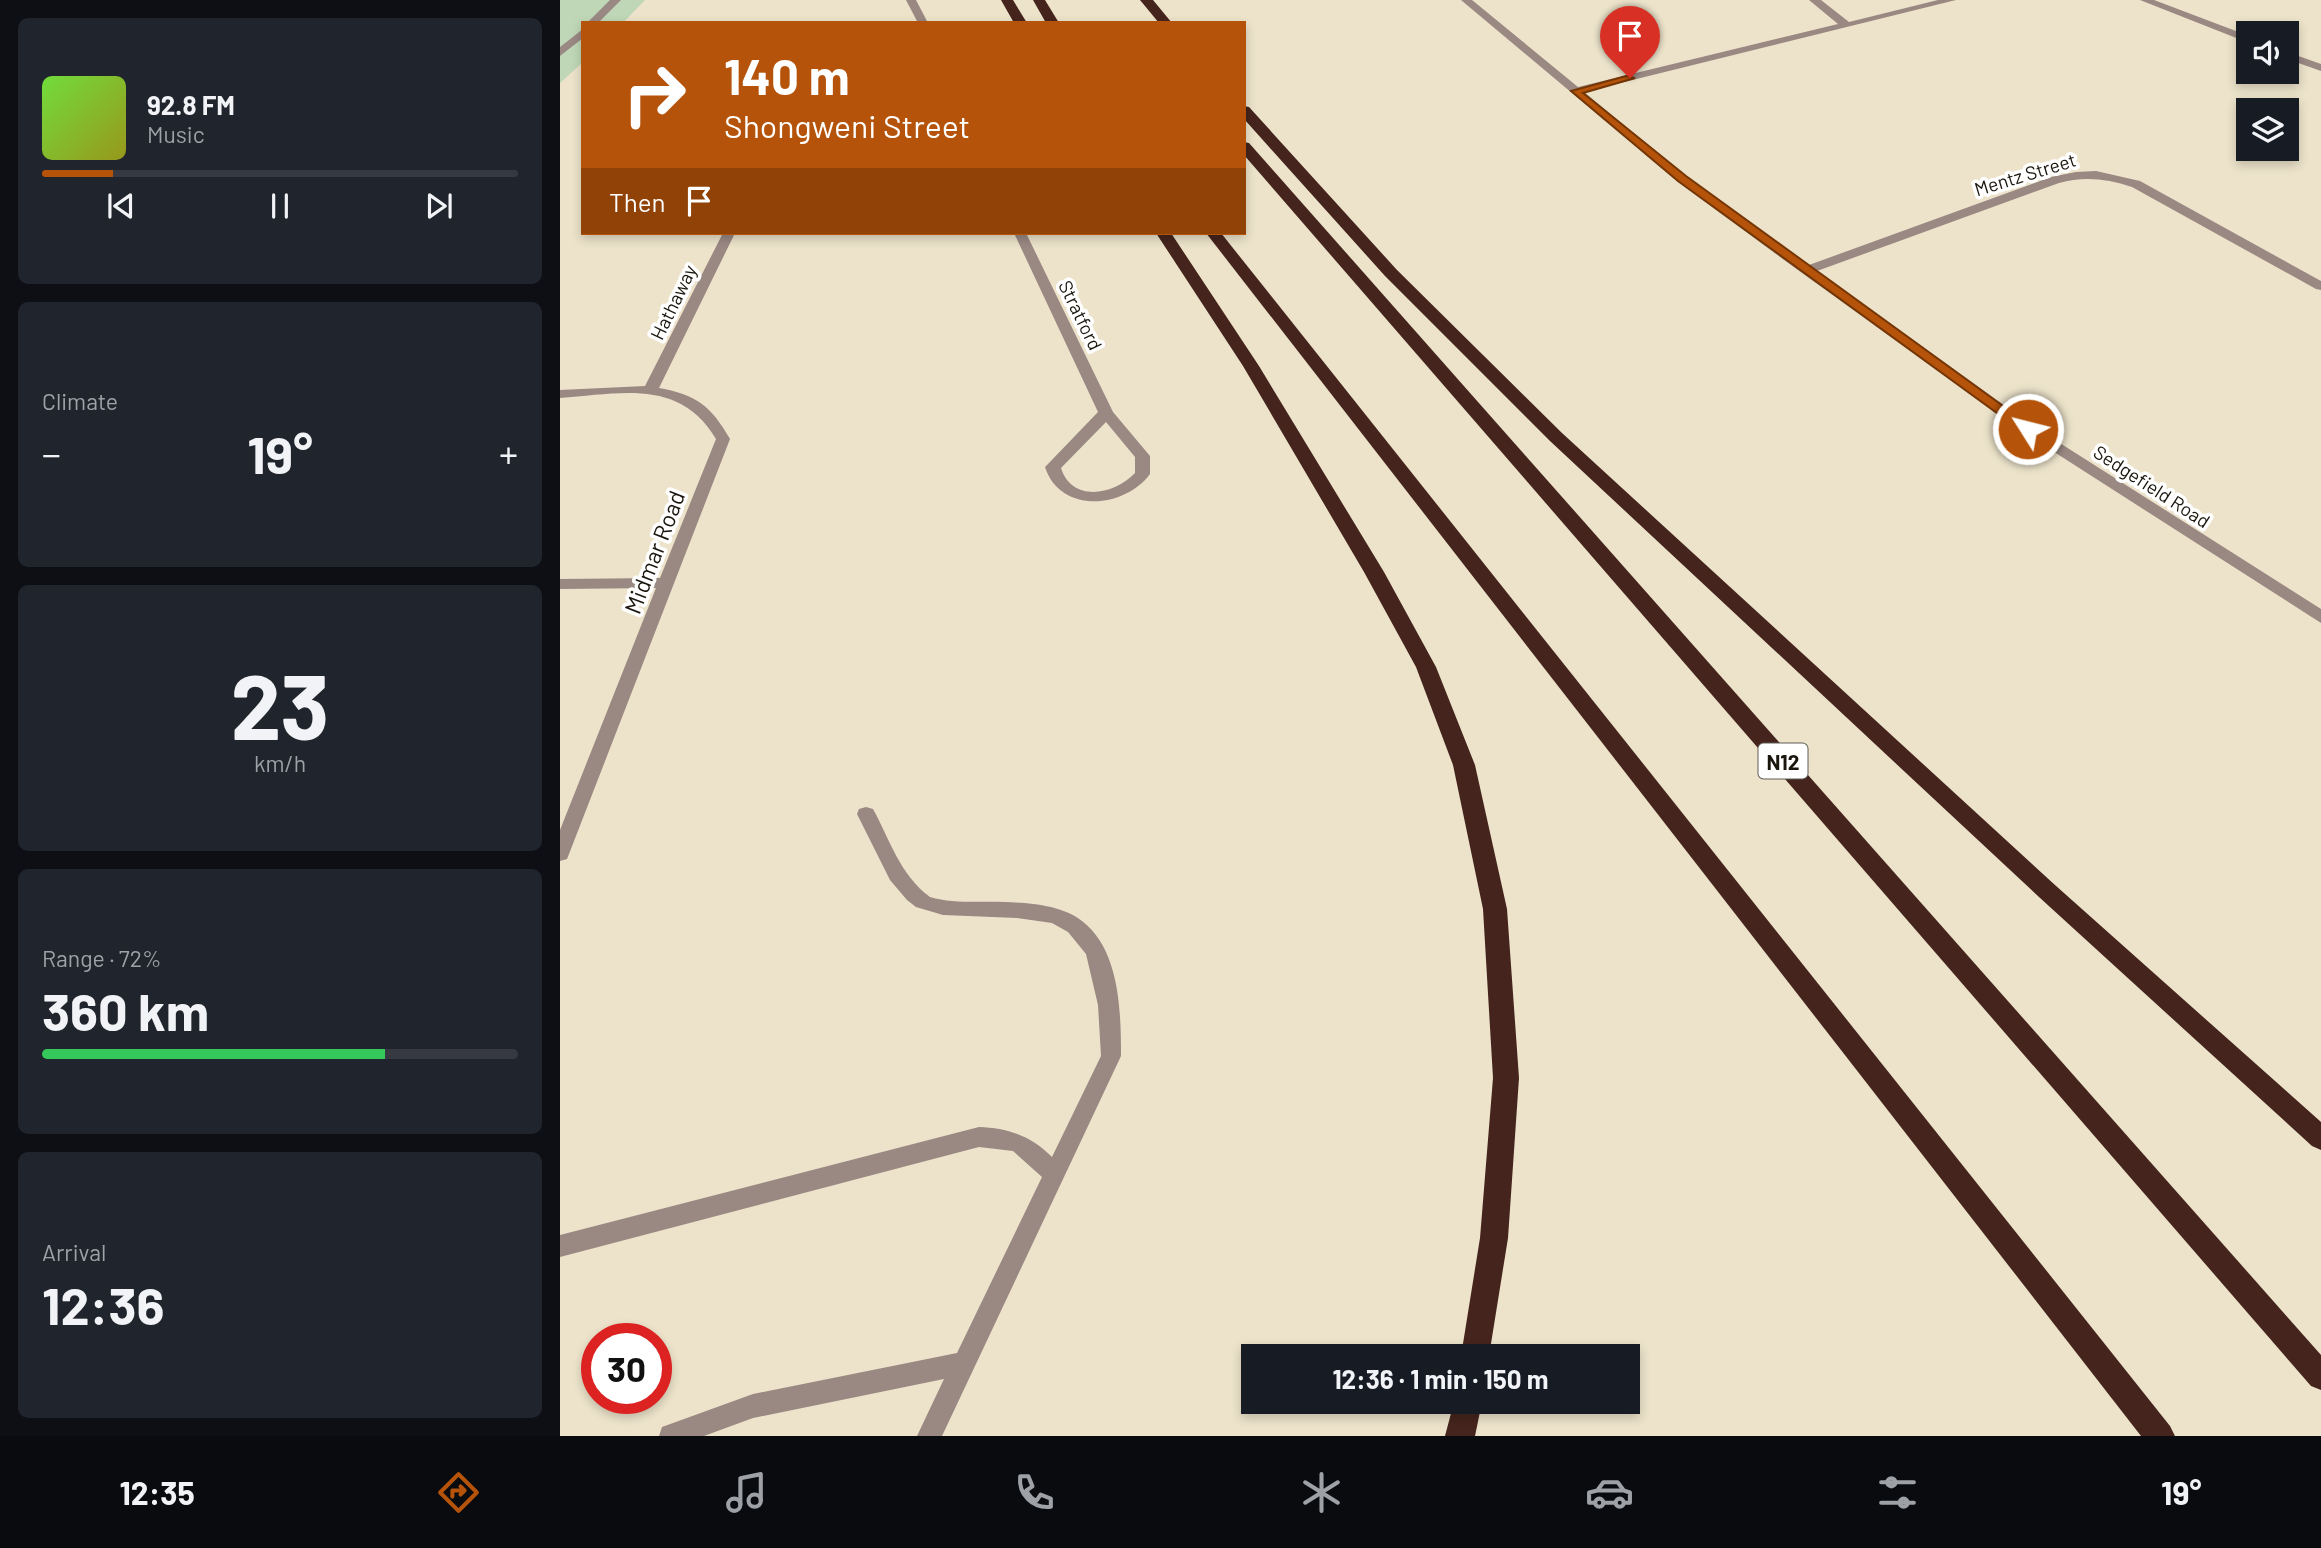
<!DOCTYPE html>
<meta charset="utf-8">
<style>
:root{--surface:#171b24;--page:#20242c;--text:#f1f3f6;--muted:#9ea1a6;--line:#363941;--accent:#b45309}
body{margin:0;font-family:Barlow,sans-serif;background:var(--page);color:var(--text);height:100vh;display:flex;flex-direction:column;font-size:26px;white-space:nowrap}
*{box-sizing:border-box;margin:0}
p{font-size:23px;color:var(--muted)}
.icon{flex:none;width:38px;height:38px;fill:none;stroke:currentColor;stroke-width:2;stroke-linecap:round;stroke-linejoin:round}
.map{position:relative;flex:1;overflow:hidden}
.side{display:flex;flex-direction:column;gap:18px;padding:18px;background:#0d0f14;width:560px}
.side>*{flex:none}
.guide{position:absolute;left:21px;top:21px;width:665px;height:214px;border-radius:0px;box-shadow:0 4px 10px #0003;background:#b45309;color:#fff;overflow:hidden}
.tools{position:absolute;left:1676px;top:21px;display:grid;gap:14px}
.tools a{display:grid;place-items:center;width:63px;height:63px;border-radius:0px;background:var(--surface);box-shadow:0 4px 10px #0003;font-size:35px}
.speed{position:absolute;left:21px;top:1323px;display:flex;gap:14px;font-size:35px;font-weight:700;text-align:center}
.speed>*{display:grid;place-content:center;width:91px;height:91px;border-radius:50%;background:var(--surface);box-shadow:0 4px 10px #0003;line-height:1}
.speed .limit{border:10px solid #d22;background:#fff;color:#111}
.pin{position:absolute;display:grid;place-items:center;width:60px;height:60px;color:#fff;margin:-72px -30px;border-radius:50% 50% 50% 0;rotate:-45deg;box-shadow:0 0 7px #0007}
.pin .icon{rotate:45deg}
.me{position:absolute;width:77px;margin:-38px;rotate:306deg;stroke-linejoin:round;filter:drop-shadow(0 0 5px #0008)}
.turn{display:flex;align-items:center;gap:24px;height:147px;padding:0 28px;font-size:32px}
.turn .icon{width:91px;height:91px;stroke-width:2.5}
.turn b{display:block;font-size:49px;line-height:60px}
.then{display:flex;align-items:center;height:66px;padding:0 28px;background:#0003;gap:14px;font-size:26px}
.big{font-size:52px;font-weight:700;line-height:1.1}
.side .card{flex:1;display:flex;flex-direction:column;justify-content:center;gap:10px;min-width:0;padding:0 24px;border-radius:10px;background:var(--page)}
.side .dial{align-items:center;gap:0}
.dial b{font-size:91px;line-height:1}
.song{display:flex;align-items:center;gap:21px}
.cover{width:84px;height:84px;border-radius:10px;background:linear-gradient(135deg,hsl(100 70% 55%),hsl(60 70% 35%))}
.played{height:7px;border-radius:4px;background:linear-gradient(90deg,var(--accent) 15%,var(--line) 15%)}
.keys{display:flex;justify-content:space-around;direction:ltr}
.heat{display:flex;justify-content:space-between;align-items:center;font-size:38px;direction:ltr}
.charge{height:10px;border-radius:5px;background:linear-gradient(90deg,#34c759 72%,var(--line) 0)}
.trip{position:absolute;left:681px;top:1344px;width:399px;height:70px;border-radius:0px;background:var(--surface);box-shadow:0 4px 10px #0003;font-weight:700;line-height:70px;text-align:center}
.tab-bar{display:flex;height:112px;justify-content:space-around;align-items:center;background:#090b0e;color:var(--muted)}
.tab-bar .icon{width:49px;height:49px}
.tab-bar .on{color:var(--accent)}
.tab-bar b{font-size:32px;color:var(--text)}
main{display:flex;flex:1;min-height:0}
.map>svg:first-child{display:block}
</style>
<main>
<section class="side">
<div class="card">
<div class="song"><i class="cover"></i><div><b>92.8 FM</b><p>Music</p></div></div>
<div class="played"></div>
<div class="keys"><svg class="icon" aria-label="previous" viewBox="0 0 24 24"><path d="M18 5L8 12l10 7zM5 5v14"/></svg><svg class="icon" aria-label="pause" viewBox="0 0 24 24"><path d="M8 5v14M16 5v14"/></svg><svg class="icon" aria-label="next" viewBox="0 0 24 24"><path d="M6 5l10 7-10 7zM19 5v14"/></svg></div>
</div>
<div class="card"><p>Climate</p>
<div class="heat"><a>−</a><b class="big">19°</b><a>+</a></div>
</div>
<div class="card dial"><b>23</b><p>km/h</p></div>
<div class="card"><p>Range · 72%</p><b class="big">360 km</b><div class="charge"></div></div>
<div class="card"><p>Arrival</p><b class="big">12:36</b></div>
</section>
<div class="map">
<svg width="1761" height="1436" viewBox="0 0 1761 1436">
<rect width="100%" height="100%" fill="#ece3ca"/>
<path fill="#bfd7b7" d="M0 0H85L63 23H23V62L0 83Z"/>
<g fill="none" stroke-linecap="round" stroke-linejoin="round">
<g fill="#9a8883" fill-rule="evenodd">
<path d="M50 0H61L38 23H27Z"/>
<path d="M346 0H356L368 23H358Z"/>
<path d="M901 0H912L1018 87 1278 24 1249 0H1261L1289 22 1378 0H1396L1024 92 1126 176 1249 265 1491 177 1516 172 1536 171 1580 181 1761 281V290L1756 289 1572 187C1547 179 1524 176 1499 183L1257 271 1473 426 1761 609V623L1463 432 1242 273 1118 182Z"/>
<path d="M1580 0H1594L1689 36V43Z"/>
<path d="M23 29V38L0 56V47Z"/>
<path d="M1727 52 1761 64V71L1727 59Z"/>
<path d="M163 233H175L99 388C137 395 151 406 170 439L9 854 7 859 0 861V830L96 588 0 589V579L100 578 156 439C120 378 60 394 0 398V390L85 386Z"/>
<path d="M454 233H466L553 412 590 456V474C564 509 500 514 485 467L488 464 538 412ZM546 422 575 457V473C554 495 512 503 501 468Z"/>
<path d="M306 807 313 809C330 840 340 875 370 897 393 904 420 901 445 902 469 903 502 905 522 921 560 950 561 1012 561 1056L382 1436H357L384 1379 193 1418 144 1436H99L102 1427 193 1394 397 1353 482 1177 453 1151 419 1147 0 1257V1235L419 1127C448 1128 471 1136 492 1157L541 1056 538 1005 526 954 508 932 492 923 457 918 383 915 356 907 347 900 330 880 297 814 299 809Z"/>
</g>
<g fill="#45241d" fill-rule="evenodd">
<path d="M441 0H453L467 23H454Z"/>
<path d="M473 0H485L499 23H486Z"/>
<path d="M580 0H593L612 23H599Z"/>
<path d="M684 106 689 107 837 270 1002 433 1495 885 1761 1122V1150L1752 1146 1479 897 990 441 825 276 684 119Z"/>
<path d="M684 142 689 143 1761 1355V1390L1751 1386 684 155Z"/>
<path d="M596 233H611L699 366 824 572 876 667 915 765 947 909 959 1078 948 1238 929 1356H901L920 1238 933 1078 923 909 893 765 856 667 804 572 683 366Z"/>
<path d="M646 233H661L1610 1426 1615 1436H1581Z"/>
<path d="M894 1402H922L915 1436H885Z"/>
</g>
</g>
<path fill="#b45309" stroke="#753606" stroke-width="2" d="M1066 76 1075 78 1023 93 1126 176 1472 427V432H1463L1118 181 1011 91Z"/>
<g text-anchor="middle" dominant-baseline="central" stroke-width="7" stroke-linejoin="round" paint-order="stroke">
<g font-size="19" fill="#1a160e" stroke="#fff">
<text transform="translate(1465 174) rotate(-17)">Mentz Street</text>
<text transform="translate(113 302) rotate(-64)">Hathaway</text>
<text transform="translate(521 315) rotate(64)">Stratford</text>
<text transform="translate(1592 486) rotate(33)">Sedgefield Road</text>
</g>
<rect fill="#fff" stroke="#5f5c56" stroke-width="2" x="1198.5" y="743.5" width="49" height="35" rx="5"/>
<g font-size="21" font-weight="bold" fill="#1a160e">
<text x="1223" y="761">N12</text>
</g>
<g font-size="23" fill="#1a160e" stroke="#fff">
<text transform="translate(94 552) rotate(-69)">Midmar Road</text>
</g>
</g>
</svg>
<div class="tools">
<a><svg class="icon" aria-label="sound" viewBox="0 0 24 24"><path d="M4 9h4l5-4v14l-5-4H4zM17 9q2 3 0 6"/></svg></a>
<a><svg class="icon" aria-label="layers" viewBox="0 0 24 24"><path d="M12 4l9 5-9 5-9-5zM3 14l9 5 9-5"/></svg></a>
</div>
<div class="speed"><div class="limit">30</div></div>
<div class="pin" style="left:1070px;top:78px;background:#d93025"><svg class="icon" aria-label="arrive" viewBox="0 0 24 24"><path d="M6 21V4h12l-3 4 3 4H6"/></svg></div>
<svg class="me" style="left:1468px;top:429px" viewBox="-20 -20 40 40"><circle r="17" fill="#b45309" stroke="#fff" stroke-width="3"/><path d="M0-11L8 9 0 5-8 9z" fill="#fff"/></svg>
<div class="trip">12:36 · 1 min · 150 m</div>
<div class="guide">
<div class="turn"><svg class="icon" aria-label="right" viewBox="0 0 24 24"><path d="M7 20v-9h11M14 6l5 5-5 5"/></svg><div><b>140 m</b>Shongweni Street</div></div>
<div class="then">Then<svg class="icon" aria-label="arrive" viewBox="0 0 24 24"><path d="M6 21V4h12l-3 4 3 4H6"/></svg></div>
</div>
</div>
</main>
<nav class="tab-bar">
<b>12:35</b>
<svg class="icon on" aria-label="directions" viewBox="0 0 24 24"><path d="M12 3l9 9-9 9-9-9zM9 14v-3h6M13 9l2 2-2 2"/></svg>
<svg class="icon" aria-label="music" viewBox="0 0 24 24"><path d="M9 18V5l10-2v13"/><circle cx="6" cy="18" r="3"/><circle cx="16" cy="16" r="3"/></svg>
<svg class="icon" aria-label="phone" viewBox="0 0 24 24"><path d="M5 4h4l2 5-3 2q2 4 5 5l2-3 5 2v4C11 20 4 13 5 4z"/></svg>
<svg class="icon" aria-label="climate" viewBox="0 0 24 24"><path d="M12 3v18M4 7l16 10M4 17L20 7"/></svg>
<svg class="icon" aria-label="car" viewBox="0 0 24 24"><path d="M5 17H2v-5l4-1 3-4h7l3 4 3 1v5h-3M9 17h6M6 11h13"/><circle cx="7" cy="17" r="2"/><circle cx="17" cy="17" r="2"/></svg>
<svg class="icon" aria-label="filters" viewBox="0 0 24 24"><path d="M4 7h16M4 17h16"/><circle cx="9" cy="7" r="2"/><circle cx="15" cy="17" r="2"/></svg>
<b>19°</b>
</nav>
